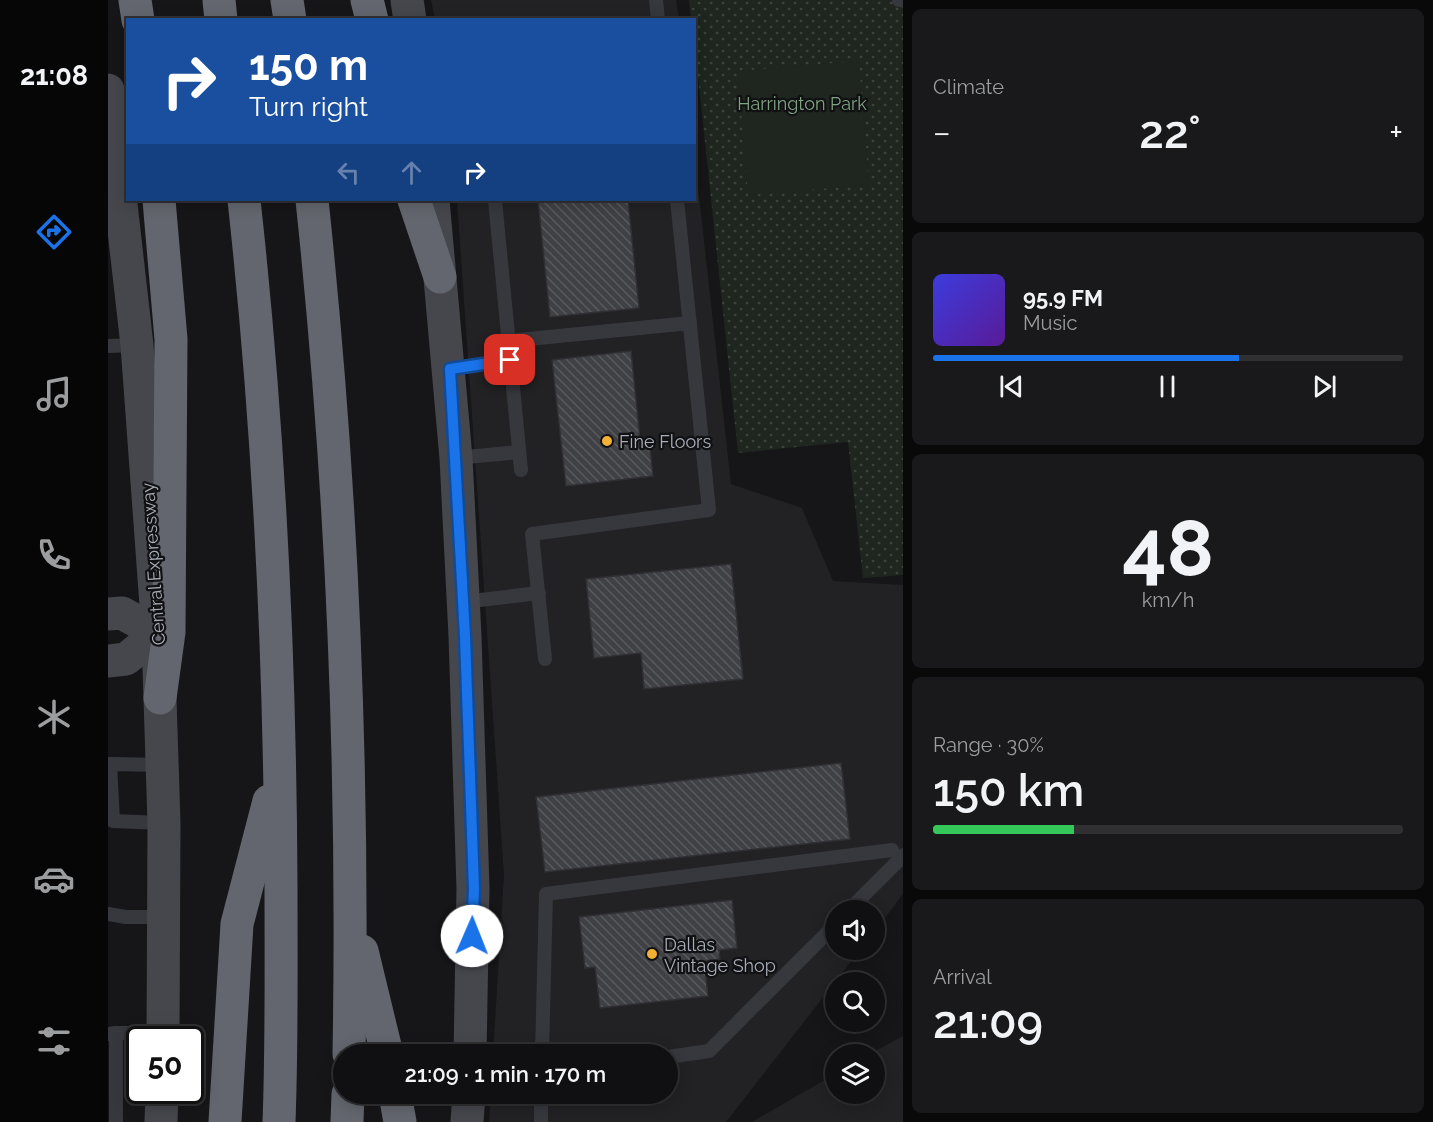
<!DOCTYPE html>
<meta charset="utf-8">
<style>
:root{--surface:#101012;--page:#19191b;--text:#f1f3f6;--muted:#9c9d9f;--line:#303032;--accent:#1a73e8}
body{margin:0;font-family:Raleway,sans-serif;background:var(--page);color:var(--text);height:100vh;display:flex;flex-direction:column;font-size:22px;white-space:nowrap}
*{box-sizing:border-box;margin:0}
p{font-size:20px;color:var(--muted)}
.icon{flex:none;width:33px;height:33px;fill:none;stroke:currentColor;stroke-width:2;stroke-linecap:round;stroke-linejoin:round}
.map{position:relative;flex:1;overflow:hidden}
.drawer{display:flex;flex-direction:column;gap:9px;padding:9px;background:#09090a;width:530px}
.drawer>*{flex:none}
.top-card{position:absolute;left:18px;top:18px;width:570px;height:183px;border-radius:0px;box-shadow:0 3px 15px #0003,0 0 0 2px var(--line);background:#1a4fa0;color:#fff;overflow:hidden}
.fabs{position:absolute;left:717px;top:900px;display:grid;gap:12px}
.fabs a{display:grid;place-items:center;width:60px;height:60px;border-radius:50%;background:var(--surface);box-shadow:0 3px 15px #0003,0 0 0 2px var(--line);font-size:30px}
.speed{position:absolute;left:18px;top:1026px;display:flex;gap:12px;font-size:30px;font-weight:700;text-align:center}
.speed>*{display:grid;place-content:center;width:78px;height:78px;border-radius:50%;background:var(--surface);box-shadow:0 3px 15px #0003,0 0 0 2px var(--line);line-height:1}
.speed .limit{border:3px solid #111;border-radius:9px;background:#fff;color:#111}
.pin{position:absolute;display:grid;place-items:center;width:51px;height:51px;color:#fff;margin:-26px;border-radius:12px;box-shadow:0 3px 9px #0006}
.me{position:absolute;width:66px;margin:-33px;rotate:1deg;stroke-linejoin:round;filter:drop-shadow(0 0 4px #0008)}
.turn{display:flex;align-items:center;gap:21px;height:126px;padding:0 24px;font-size:27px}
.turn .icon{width:78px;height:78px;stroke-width:2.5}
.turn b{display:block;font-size:42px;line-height:51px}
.lanes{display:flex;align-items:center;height:57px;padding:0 24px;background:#0003;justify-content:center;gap:30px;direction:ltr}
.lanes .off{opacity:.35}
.big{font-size:45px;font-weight:600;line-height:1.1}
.drawer .widget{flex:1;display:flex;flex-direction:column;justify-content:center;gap:9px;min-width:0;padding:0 21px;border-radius:9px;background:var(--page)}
.drawer .dial{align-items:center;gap:0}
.dial b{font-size:78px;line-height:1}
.song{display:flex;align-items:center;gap:18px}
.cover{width:72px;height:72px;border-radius:9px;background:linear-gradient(135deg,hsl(240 70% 55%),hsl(270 70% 35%))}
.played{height:6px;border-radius:3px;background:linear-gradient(90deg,var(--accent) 65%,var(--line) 65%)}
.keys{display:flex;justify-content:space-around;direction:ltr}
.heat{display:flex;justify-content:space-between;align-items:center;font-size:33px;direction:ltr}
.charge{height:9px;border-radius:4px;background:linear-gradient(90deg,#34c759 30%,var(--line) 0)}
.trip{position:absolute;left:225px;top:1044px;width:345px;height:60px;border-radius:30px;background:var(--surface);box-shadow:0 3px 15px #0003,0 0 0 2px var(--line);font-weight:600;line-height:60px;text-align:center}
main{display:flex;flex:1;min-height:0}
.tab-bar{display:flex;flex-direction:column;width:108px;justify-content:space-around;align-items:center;background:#060607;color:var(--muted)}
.tab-bar .icon{width:42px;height:42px}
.tab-bar .active{color:var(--accent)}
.tab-bar b{font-size:27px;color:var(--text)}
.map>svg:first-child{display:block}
</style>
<main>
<nav class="tab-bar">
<b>21:08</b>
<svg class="icon active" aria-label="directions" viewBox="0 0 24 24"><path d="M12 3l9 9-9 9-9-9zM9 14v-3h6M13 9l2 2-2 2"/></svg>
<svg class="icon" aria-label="music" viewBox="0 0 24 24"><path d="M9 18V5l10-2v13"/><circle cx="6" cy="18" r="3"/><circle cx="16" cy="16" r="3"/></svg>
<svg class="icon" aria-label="phone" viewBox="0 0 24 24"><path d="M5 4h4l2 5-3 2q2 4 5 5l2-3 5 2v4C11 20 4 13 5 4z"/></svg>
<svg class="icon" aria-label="climate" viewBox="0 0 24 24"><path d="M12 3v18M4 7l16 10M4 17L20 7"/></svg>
<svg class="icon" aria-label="car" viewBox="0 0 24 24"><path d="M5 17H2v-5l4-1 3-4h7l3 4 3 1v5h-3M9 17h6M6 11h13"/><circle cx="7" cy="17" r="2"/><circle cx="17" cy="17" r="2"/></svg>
<svg class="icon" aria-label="filters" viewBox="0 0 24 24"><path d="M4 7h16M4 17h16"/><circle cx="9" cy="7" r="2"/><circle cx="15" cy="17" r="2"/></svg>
</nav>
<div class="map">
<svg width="796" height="1122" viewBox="0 0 796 1122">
<defs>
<pattern id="grass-dots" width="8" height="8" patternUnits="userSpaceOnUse" patternTransform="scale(1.5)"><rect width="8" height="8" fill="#1e261f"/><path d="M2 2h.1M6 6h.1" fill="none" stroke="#3c433d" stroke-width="1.8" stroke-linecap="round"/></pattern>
<pattern id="building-back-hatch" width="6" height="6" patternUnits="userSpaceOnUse" patternTransform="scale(1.5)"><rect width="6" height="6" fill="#404145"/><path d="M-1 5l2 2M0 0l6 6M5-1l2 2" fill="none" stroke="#595a5e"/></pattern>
</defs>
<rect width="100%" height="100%" fill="#161618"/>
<g fill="#222225">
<path d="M323 0H568L571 19H327Z"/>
<path d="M587 160 623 484 694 508 725 581 795 585V894L767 931 766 910H728V950H752L618 1122H381L383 1094H560V1054H385L396 875 349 200H586Z"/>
<path d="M795 1036V1122H644L727 1074 728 1094H766V1054H762Z"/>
</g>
<path fill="url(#grass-dots)" d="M581 0H795V575L755 578 740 442 630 453 587 48 586 20 583 19Z"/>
<path fill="#1e261f" d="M751 61 761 185 640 195 630 71Z"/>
<g fill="url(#building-back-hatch)" stroke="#303034" stroke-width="1.5">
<path d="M430 200H520L531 308 442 317Z"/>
<path d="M523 351 532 439 541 438 545 476 458 486 444 360Z"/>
<path d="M623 564 635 679 536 689 533 653 486 658 478 579Z"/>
<path d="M733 763 742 839 437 872 428 797Z"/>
<path d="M624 900 629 948 611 950 612 959 596 961 600 996 492 1008 487 967 477 968 471 917Z"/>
</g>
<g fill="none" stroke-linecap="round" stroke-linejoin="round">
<g stroke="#37383d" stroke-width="14">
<path d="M548 0 550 20"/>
<path d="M791 0 796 1"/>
<path d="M387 200 413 470"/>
<path d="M400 341 582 323"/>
<path d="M0 346 29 345"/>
<path d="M342 369 402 360"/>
<path d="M348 458 411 452"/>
<path d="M355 602 431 593"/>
<path d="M437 659 424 534 601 510 569 200"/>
<path d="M54 765 2 764 5 821 56 823"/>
<path d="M741 910 796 855"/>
<path d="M0 914 18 917H55"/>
<path d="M8 1033H55"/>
<path d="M0 1034 8 1033V1122"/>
<path d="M434 1054 438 894 784 850"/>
<path d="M560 1057 601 1051 728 924"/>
<path d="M433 1122V1094"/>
</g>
<g stroke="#45474d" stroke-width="33">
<path d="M299 0 302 20"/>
<path d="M0 90 29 345 48 605"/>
<path d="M325 200 348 458 357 636 365 889 362 1054"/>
<path d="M0 614 14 613 50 633 18 659 0 661"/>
<path d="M51 668 56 823 55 1040"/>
<path d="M53 1122 54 1090"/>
<path d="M359 1122 361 1094"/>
</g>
<g stroke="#63666e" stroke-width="33">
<path d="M27 0 30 20"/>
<path d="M111 0 113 20"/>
<path d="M179 0 182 20"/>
<path d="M259 0 264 20"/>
<path d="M51 200 63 339 61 632 52 698"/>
<path d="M136 200C161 427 172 656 173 885 173 964 174 1043 171 1122"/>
<path d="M204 200C234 483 246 769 241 1054"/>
<path d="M306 200 332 277"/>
<path d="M254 951 279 1054"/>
<path d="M287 1094 292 1122"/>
<path d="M117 1122 129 924 161 801"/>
<path d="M239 1122 240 1094"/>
</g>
</g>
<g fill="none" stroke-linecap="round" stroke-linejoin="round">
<defs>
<path id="route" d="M364 936 366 889 357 636 342 369 402 360"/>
</defs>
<use href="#route" stroke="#114b97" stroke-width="15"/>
<use href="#route" stroke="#1a73e8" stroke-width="10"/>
</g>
<g fill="#f2b134" stroke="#111113" stroke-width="2">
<circle cx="499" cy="441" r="6"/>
<circle cx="544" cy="954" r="6"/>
</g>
<g text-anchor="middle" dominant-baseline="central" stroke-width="4.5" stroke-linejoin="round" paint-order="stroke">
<g font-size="18" fill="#7fa381" stroke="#111113">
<text x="694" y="103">Harrington Park</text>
</g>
<g font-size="18" fill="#a8adb8" stroke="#111113" text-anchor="start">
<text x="511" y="441">Fine Floors</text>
<text x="556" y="944">Dallas<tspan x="556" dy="21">Vintage Shop</tspan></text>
</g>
<g font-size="18" fill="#a8adb8" stroke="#111113">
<text transform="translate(45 564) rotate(-94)">Central Expressway</text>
</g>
</g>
</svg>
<div class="fabs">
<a><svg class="icon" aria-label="sound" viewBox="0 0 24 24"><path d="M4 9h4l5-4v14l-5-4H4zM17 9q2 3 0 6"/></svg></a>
<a><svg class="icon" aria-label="search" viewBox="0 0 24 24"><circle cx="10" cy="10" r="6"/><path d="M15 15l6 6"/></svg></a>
<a><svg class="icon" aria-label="layers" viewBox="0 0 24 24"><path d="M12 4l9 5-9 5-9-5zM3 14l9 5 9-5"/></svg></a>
</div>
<div class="speed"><div class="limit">50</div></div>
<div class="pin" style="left:402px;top:360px;background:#d93025"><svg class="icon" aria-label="arrive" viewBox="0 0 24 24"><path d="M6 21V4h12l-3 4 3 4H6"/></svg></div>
<svg class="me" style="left:364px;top:936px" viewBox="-20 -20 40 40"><circle r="19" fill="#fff"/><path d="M0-13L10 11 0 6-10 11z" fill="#1a73e8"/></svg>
<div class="trip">21:09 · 1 min · 170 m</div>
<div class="top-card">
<div class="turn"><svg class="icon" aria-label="right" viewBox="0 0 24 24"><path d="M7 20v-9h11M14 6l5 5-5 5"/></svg><div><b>150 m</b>Turn right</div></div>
<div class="lanes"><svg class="icon off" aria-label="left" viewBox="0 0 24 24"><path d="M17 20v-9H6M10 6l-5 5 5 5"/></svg><svg class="icon off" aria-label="ahead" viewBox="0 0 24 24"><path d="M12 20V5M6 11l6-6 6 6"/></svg><svg class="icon" aria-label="right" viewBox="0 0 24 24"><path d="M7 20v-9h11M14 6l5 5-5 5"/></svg></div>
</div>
</div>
<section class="drawer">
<div class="widget"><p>Climate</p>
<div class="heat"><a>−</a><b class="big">22°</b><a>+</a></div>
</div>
<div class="widget">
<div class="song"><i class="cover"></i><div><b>95.9 FM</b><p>Music</p></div></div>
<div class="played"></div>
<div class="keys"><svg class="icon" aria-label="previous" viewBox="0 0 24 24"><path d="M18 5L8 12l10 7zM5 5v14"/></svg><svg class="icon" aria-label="pause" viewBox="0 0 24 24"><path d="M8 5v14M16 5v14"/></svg><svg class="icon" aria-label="next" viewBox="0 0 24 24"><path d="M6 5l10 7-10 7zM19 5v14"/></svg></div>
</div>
<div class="widget dial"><b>48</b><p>km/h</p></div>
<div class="widget"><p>Range · 30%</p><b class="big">150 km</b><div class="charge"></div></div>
<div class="widget"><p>Arrival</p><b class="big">21:09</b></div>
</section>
</main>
